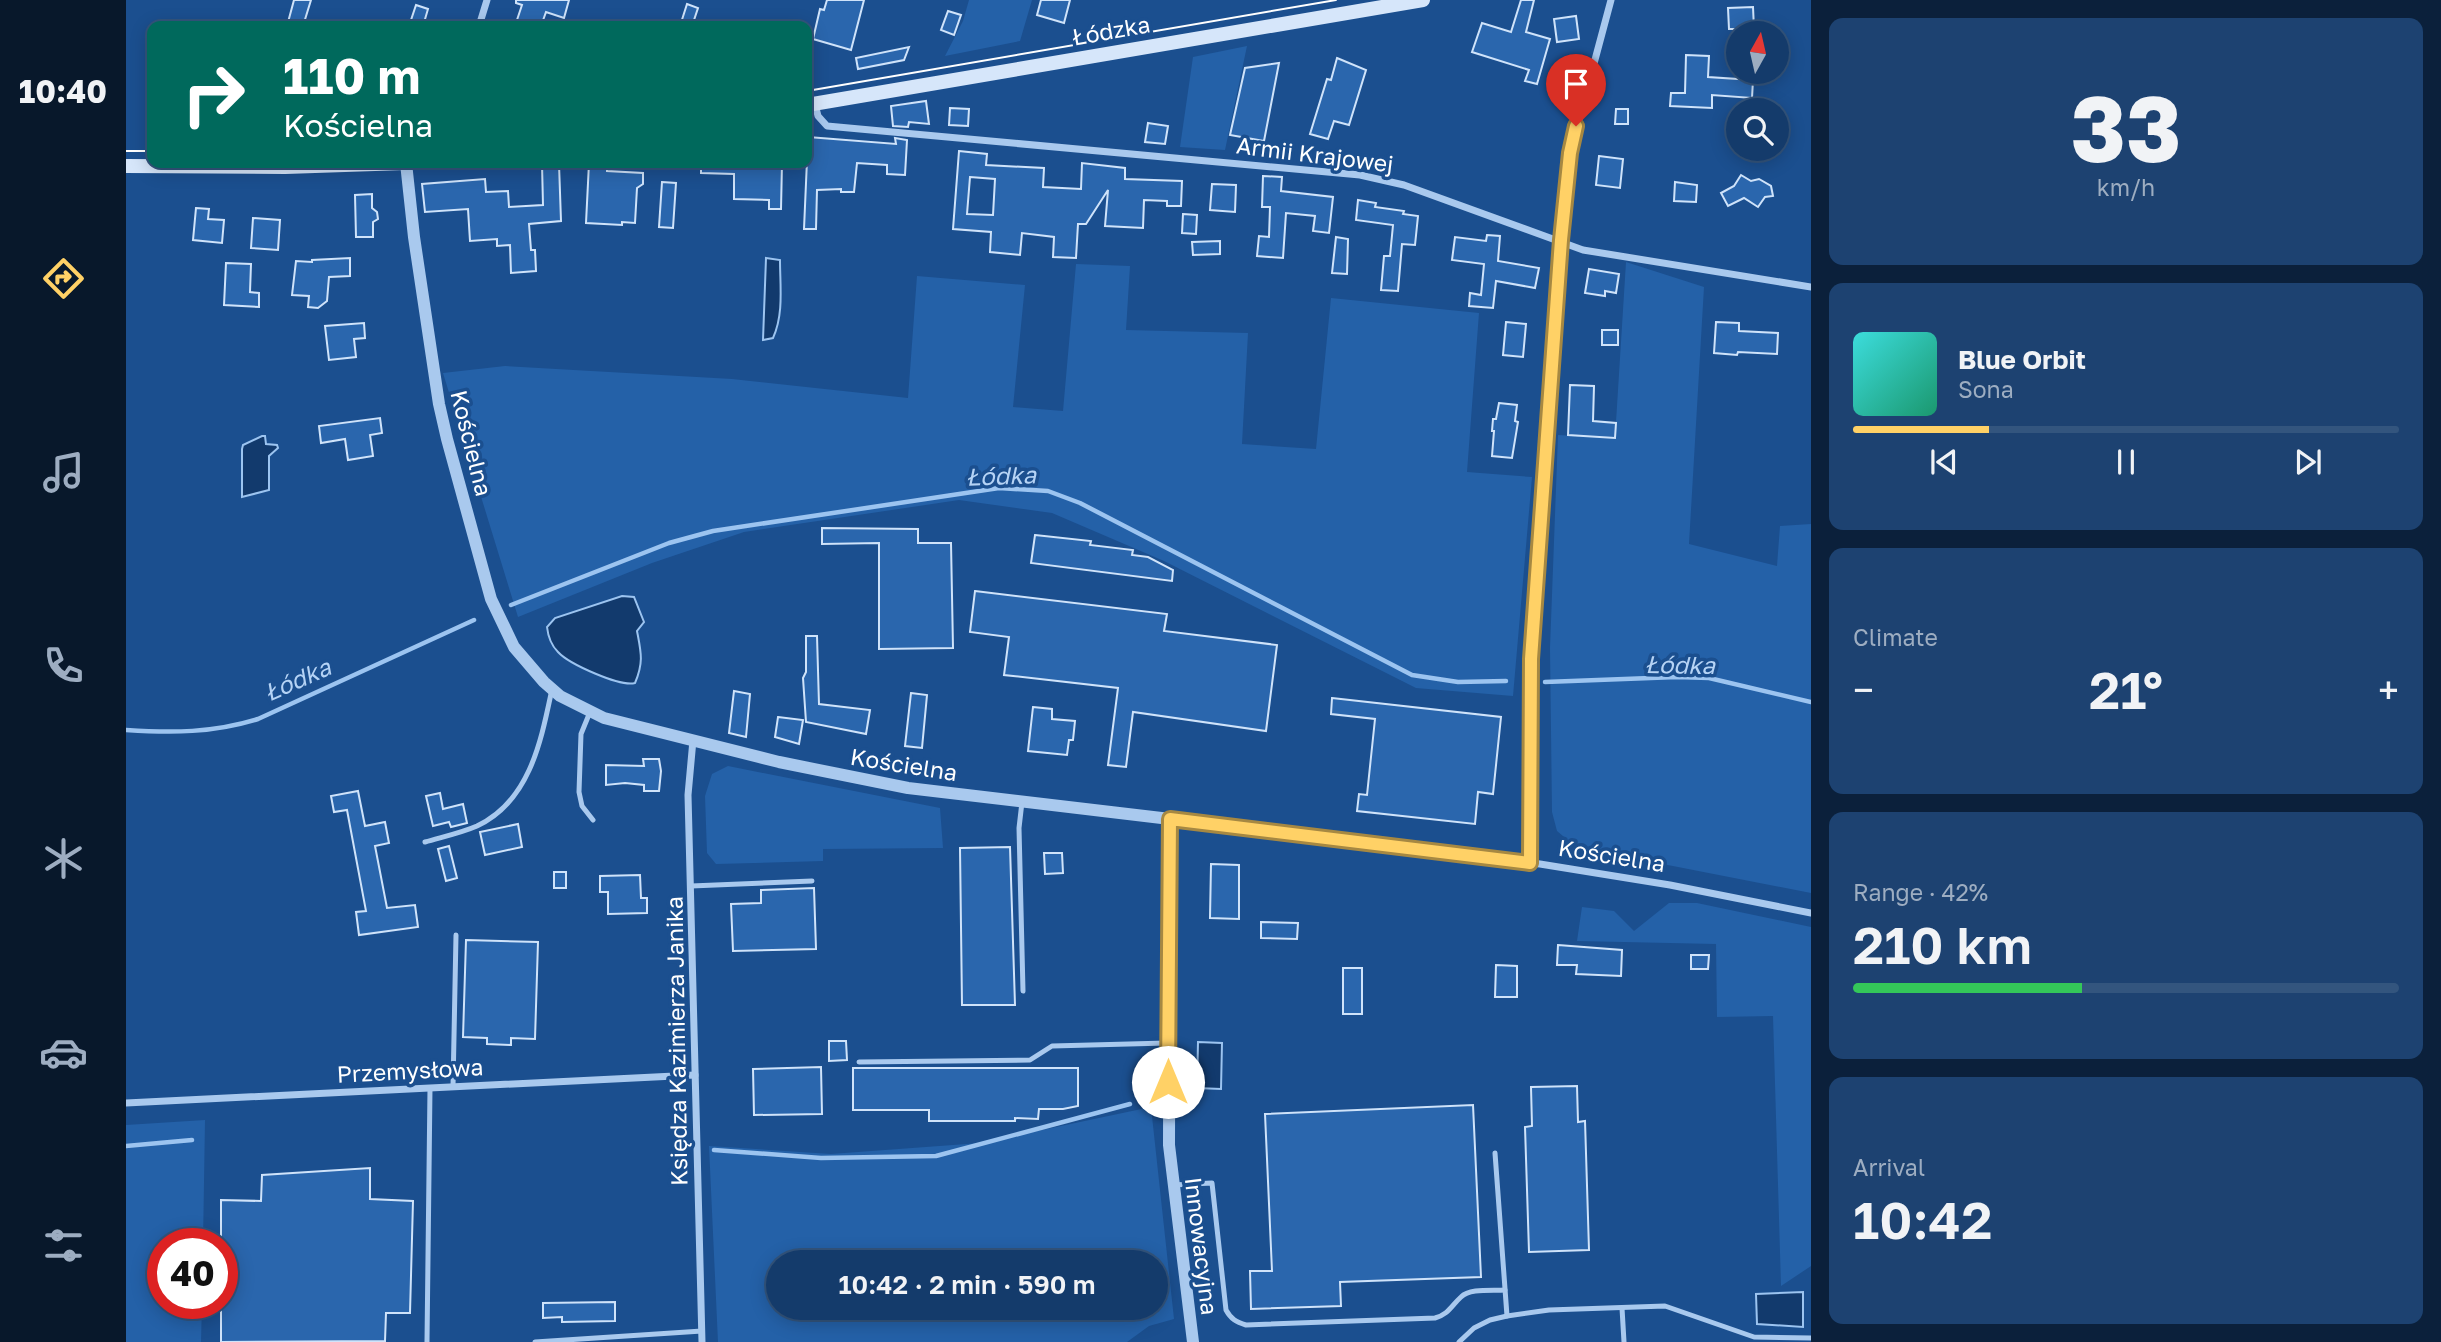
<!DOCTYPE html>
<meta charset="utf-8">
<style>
:root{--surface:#143b6b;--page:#1d4271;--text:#f1f3f6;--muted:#9dadc1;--line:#33557e;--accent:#ffd166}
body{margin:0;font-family:"Golos Text",sans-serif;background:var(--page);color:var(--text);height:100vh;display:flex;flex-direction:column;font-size:26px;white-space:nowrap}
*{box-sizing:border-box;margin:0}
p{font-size:23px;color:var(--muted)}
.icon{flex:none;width:38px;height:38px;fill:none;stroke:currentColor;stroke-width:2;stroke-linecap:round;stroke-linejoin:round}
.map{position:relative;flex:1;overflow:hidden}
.panel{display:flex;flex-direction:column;gap:18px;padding:18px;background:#0b203b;width:630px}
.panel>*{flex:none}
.hud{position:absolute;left:21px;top:21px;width:665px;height:147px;border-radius:14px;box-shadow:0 4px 18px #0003,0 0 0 2px var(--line);background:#00695c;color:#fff;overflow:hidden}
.needle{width:46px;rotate:8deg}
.tools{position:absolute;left:1600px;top:21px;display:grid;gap:14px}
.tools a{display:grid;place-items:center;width:63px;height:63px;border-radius:50%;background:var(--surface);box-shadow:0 4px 18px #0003,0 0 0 2px var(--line);font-size:35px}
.speed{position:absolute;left:21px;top:1228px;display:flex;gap:14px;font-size:35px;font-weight:700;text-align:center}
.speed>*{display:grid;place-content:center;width:91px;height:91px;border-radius:50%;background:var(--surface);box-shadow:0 4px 18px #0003,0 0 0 2px var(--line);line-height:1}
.speed .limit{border:10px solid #d22;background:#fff;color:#111}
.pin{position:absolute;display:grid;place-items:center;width:60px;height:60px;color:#fff;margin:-72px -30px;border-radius:50% 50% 50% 0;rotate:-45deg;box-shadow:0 0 7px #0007}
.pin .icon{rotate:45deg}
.me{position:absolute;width:77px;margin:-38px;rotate:0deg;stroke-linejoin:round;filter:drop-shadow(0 0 5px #0008)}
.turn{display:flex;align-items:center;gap:24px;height:147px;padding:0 21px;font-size:32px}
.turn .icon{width:91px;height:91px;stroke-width:2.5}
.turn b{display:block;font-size:49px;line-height:60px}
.big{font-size:52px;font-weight:600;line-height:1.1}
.panel .card{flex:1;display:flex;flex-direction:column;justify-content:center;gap:10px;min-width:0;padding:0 24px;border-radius:14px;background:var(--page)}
.panel .dial{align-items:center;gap:0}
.dial b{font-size:91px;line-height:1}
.song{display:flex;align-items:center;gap:21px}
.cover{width:84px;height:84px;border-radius:10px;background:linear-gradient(135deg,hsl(180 70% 55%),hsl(160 70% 35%))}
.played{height:7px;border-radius:4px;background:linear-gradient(90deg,var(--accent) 25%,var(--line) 25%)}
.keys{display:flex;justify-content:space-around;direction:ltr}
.heat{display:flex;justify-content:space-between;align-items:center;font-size:38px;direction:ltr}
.charge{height:10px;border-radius:5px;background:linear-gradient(90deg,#34c759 42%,var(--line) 0)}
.trip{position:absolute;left:640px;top:1250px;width:402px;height:70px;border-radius:35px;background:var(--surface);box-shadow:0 4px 18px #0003,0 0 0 2px var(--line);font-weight:600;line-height:70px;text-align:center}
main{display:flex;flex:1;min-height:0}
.tabs{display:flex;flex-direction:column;width:126px;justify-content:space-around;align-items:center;background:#08182b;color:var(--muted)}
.tabs .icon{width:49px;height:49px}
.tabs .active{color:var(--accent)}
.tabs b{font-size:32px;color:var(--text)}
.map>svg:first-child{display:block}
</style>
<main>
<nav class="tabs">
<b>10:40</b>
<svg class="icon active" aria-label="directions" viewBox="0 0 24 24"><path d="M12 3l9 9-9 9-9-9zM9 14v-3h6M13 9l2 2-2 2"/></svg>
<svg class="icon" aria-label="music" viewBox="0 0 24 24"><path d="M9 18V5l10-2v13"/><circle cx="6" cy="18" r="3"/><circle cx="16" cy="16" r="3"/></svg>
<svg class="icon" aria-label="phone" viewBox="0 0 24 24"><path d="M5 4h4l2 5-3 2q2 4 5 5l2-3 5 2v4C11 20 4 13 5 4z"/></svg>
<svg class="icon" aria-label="climate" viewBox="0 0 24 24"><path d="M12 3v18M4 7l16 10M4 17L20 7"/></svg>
<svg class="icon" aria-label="car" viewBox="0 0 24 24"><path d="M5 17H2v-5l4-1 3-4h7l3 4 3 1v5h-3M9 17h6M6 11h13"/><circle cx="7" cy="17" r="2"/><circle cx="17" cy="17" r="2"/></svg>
<svg class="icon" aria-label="filters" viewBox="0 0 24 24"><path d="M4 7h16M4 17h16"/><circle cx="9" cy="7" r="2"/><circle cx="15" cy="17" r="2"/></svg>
</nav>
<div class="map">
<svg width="1685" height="1342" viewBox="0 0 1685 1342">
<rect width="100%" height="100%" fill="#1b4f8f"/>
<g fill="#2461a8" fill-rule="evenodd">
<path d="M843 0H906L894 41 819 56 837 21Z"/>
<path d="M1121 46 1099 150 1054 147 1067 57Z"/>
<path d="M1500 262 1578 287 1563 544 1651 566 1654 526 1685 524V893L1450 847 1431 831 1426 812 1424 648 1432 435 1489 438Z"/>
<path d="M950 264 1004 266 1000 330 1122 333 1116 444 1190 449 1205 298 1353 313 1341 472 1406 477 1387 696 1290 688 1038 561 926 513 833 500 618 532 526 563 392 617 317 373 379 366 606 379 782 398 791 276 899 285 887 407 937 411Z"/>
<path d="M602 766 814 808 817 848 697 849V861L590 864 581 853 579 796 586 774Z"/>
<path d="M1543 903H1571L1685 927V1266L1655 1286 1647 1016 1591 1017 1590 944 1451 941 1456 907 1488 911 1508 931Z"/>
<path d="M1025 1107 1048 1319 1023 1326 1001 1342H592L583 1146 705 1154 854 1143ZM653 1262H1031V1307H653Z"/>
<path d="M79 1120 77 1244H37V1304H76L75 1342H0V1125Z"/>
</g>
<g fill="#123a6d" stroke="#9cc4f0" stroke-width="2">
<path d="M640 258 654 260C654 286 658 314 647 338L637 340Z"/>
<path d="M136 436H139L140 444 151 445 152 448 143 456V490L116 497V449L117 445Z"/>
<path d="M496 596 508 597 518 622 511 631C515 652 518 662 509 683 494 687 443 664 432 652 426 646 422 636 421 627L429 618Z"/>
<path d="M1072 1042 1096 1043 1095 1089 1071 1088Z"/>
<path d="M1677 1292V1327L1631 1324 1630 1294Z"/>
</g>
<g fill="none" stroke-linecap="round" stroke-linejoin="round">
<g stroke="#9cc4f0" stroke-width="4.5">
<path d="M385 605 543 543 587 531 873 488 922 491 954 503 1286 675 1332 682 1380 681"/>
<path d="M1419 682 1551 677 1583 678 1685 702"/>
<path d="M0 730C46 733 87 733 132 719L348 620"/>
<path d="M0 1146 66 1140"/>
<path d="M588 1150 695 1158 810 1156 1004 1104"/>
</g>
</g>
<g fill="#2a66ad" stroke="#cfe3fa" stroke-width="2" fill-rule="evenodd">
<path d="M168 0H185L177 26H161Z"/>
<path d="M390 0H443L438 18 420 12 415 26H389L396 5 390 3Z"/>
<path d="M701 0H738L725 50 687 39 694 9 698 10Z"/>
<path d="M915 0H944L938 23 911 15Z"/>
<path d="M1395 0H1408L1400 32 1424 39 1411 84 1399 81 1403 70 1346 52 1356 23 1385 32Z"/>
<path d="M561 4 572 8 566 26H554Z"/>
<path d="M290 5 302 9 297 26 284 23Z"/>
<path d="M1627 7 1628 29H1603L1602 8Z"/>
<path d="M822 11 835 15 828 35 815 30Z"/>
<path d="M1450 16 1453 39 1431 42 1428 19Z"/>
<path d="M783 47 778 60 732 69 730 58Z"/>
<path d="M1560 55 1583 56 1582 77 1627 80 1626 98 1586 95V108L1544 106 1545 93H1559Z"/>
<path d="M1211 58 1240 70 1223 125 1208 121 1202 139 1184 134 1201 79 1205 80Z"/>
<path d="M1153 63 1138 141 1104 135 1119 68Z"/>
<path d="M800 101 803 124 783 122 782 127 767 126 765 106Z"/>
<path d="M824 108 843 109 842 126 823 125Z"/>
<path d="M1490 109H1502V124H1489Z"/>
<path d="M1022 123 1042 126 1039 144 1019 142Z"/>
<path d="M682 137 770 144 769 138 781 140 779 175 761 174V165L731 163 728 192H715V189L691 190 690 229H678Z"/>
<path d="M833 151 861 154 860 165 918 168 917 187 955 189 956 163 999 168V179L1056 181 1055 206H1041V201L1018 200 1017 228 979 226 982 190 960 224H952L950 258 927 257 928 237 896 233 894 255 864 252 865 232 827 229ZM844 177 869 179 867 215 841 214Z"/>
<path d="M1473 156 1497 159 1494 188 1470 185Z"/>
<path d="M463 163H481V171L517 173V184L511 188 509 223 496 222V225L460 223Z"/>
<path d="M575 163H656L655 209H643V200L608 199V174L575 173Z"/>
<path d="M416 164H433L435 221 403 224 405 250H409L410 271 385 273 384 245 371 246V239L344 241 342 209 299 212 296 184 359 179 360 192 382 191 383 207 417 205Z"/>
<path d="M1615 175 1625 181 1633 179 1645 186 1647 196 1639 197 1632 207 1618 198 1602 206 1595 193 1608 186Z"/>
<path d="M1137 176 1156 177 1155 191 1207 197 1203 233 1187 231 1189 216 1160 213 1157 258 1131 256 1133 236 1143 237 1144 207H1136Z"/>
<path d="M536 182 550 183 547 228 533 227Z"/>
<path d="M1549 182 1571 185 1570 202 1548 201Z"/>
<path d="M1086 184 1110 185 1109 212 1084 210Z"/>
<path d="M246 194V208L251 212 252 219 247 222V237H230L229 195Z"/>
<path d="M1232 200 1250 203 1249 207 1278 211 1277 214 1292 216 1289 245 1276 244 1272 291 1255 290 1258 256H1264L1267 225 1230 220Z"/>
<path d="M70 208 83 209 82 219 98 220 96 243 67 240Z"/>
<path d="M1057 214 1071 215 1070 234 1056 233Z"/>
<path d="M127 218 154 220 152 250 125 248Z"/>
<path d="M1361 235 1374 236 1372 261 1413 268 1409 288 1370 281 1367 308 1343 306 1344 293 1355 295 1358 264 1326 260 1329 237 1360 241Z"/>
<path d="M1210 237 1222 239 1221 274 1206 273Z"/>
<path d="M1094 241V254L1067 255 1066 242Z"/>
<path d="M224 258V276L203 277 201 301 192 308 182 307 183 296 166 295 170 261 186 262V260Z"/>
<path d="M100 263 125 264 124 292 133 293V307L98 305Z"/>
<path d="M1463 269 1493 274 1490 293 1479 291V296L1459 293Z"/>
<path d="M1380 322 1400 324 1397 357 1377 355Z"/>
<path d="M1590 322 1613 323V331L1652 333 1651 354 1612 352 1611 355 1588 353Z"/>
<path d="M238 323 239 338 228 339 230 357 203 360 199 326Z"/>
<rect x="1476" y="330" width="16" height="15"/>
<path d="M1444 385 1468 386 1467 421 1490 423 1489 438 1442 435Z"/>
<path d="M1373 403 1391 405 1389 421 1392 422 1386 458 1366 456 1368 431H1366L1367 419H1370Z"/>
<path d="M254 418 256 433 244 435 247 456 222 460 219 439 195 443 193 426Z"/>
<path d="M696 528 792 529V543H825L827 648 753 649V543L696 544Z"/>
<path d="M909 535 965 541 964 545 1007 550 1006 555 1022 557 1047 570 1046 581 905 563Z"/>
<path d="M849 591 1041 614 1038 631 1151 645 1140 731 1007 712 1000 767 982 765 992 688 878 675 883 637 844 632Z"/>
<path d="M680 636H691L693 704 744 710 740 734 680 722 677 678 680 672Z"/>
<path d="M608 691 624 694 620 737 603 733Z"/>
<path d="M785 693 801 695 796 748 779 746Z"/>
<path d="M1206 698 1375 717 1367 794 1352 792 1349 824 1231 811 1233 794 1241 795 1249 719 1205 714Z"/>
<path d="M907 707 926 709V719L949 721 947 740H943L941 755 902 751Z"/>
<path d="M652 717 677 720 673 744 649 737Z"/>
<path d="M517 759H533L535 771 533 791H518V785L499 783 480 785V765L518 766Z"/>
<path d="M232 791 239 826 259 822 263 843 249 846 261 908 289 905 292 927 233 935 230 912 240 911 221 810 208 812 205 796Z"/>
<path d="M314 793 317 809 337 804 341 823 325 827 323 822 307 826 300 796Z"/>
<path d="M392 824 396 847 359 855 354 832Z"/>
<path d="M323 846 331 878 320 881 312 849Z"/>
<path d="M884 847 889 1005H836L834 848Z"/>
<path d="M918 853H936L937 873 919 874Z"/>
<path d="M1085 864 1113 865V919L1084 918Z"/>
<rect x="428" y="872" width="12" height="16"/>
<path d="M514 875 515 898H521V913L482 914V892H474V876Z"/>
<path d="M688 888 690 949 607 951 605 904 635 903V890Z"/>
<path d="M1135 922 1172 923 1171 939 1135 938Z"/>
<path d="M340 940 412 942 409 1039 385 1038V1045L361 1044V1038L337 1037Z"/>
<path d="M1432 945 1496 950 1495 976 1450 974 1451 965H1431Z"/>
<path d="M1565 955H1583L1582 969H1565Z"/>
<path d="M1370 965 1391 966V997H1369Z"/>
<rect x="1217" y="968" width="19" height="46"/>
<path d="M703 1041H720L721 1060 703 1061Z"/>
<path d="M695 1067 696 1114 628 1115 627 1069Z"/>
<path d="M727 1068H952V1106L937 1109H913L912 1119 889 1118V1121H803V1110H727Z"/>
<path d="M1451 1086 1452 1122 1459 1121 1463 1250 1403 1252 1399 1127 1406 1126 1405 1087Z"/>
<path d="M1347 1105 1355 1277 1214 1282 1215 1306 1125 1309 1124 1271H1146L1139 1114Z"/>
<path d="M244 1168V1199L287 1201 284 1313H260L259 1341 95 1342V1200L135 1201 136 1175Z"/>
<path d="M489 1302V1321L436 1322V1317L417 1318V1303Z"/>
</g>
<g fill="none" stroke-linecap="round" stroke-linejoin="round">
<g stroke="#a9c9ee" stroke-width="5">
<path d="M464 712 455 734 453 792 456 806 467 820"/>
<path d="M896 802 893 828 897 991"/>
<path d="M299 842C316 837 335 833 351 826 404 801 415 741 426 689"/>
<path d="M565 886 686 881"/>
<path d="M733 1062 904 1060 926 1046 1041 1043"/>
<path d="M327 1087 330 935"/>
<path d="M1369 1153 1381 1316"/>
<path d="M1047 1185 1086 1183 1100 1310C1105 1319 1110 1322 1120 1325L1309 1318C1323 1314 1325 1306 1335 1297 1344 1288 1366 1291 1379 1290"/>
<path d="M1496 1308 1498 1342"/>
<path d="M301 1342 304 1088"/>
<path d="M409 1342 576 1331"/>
<path d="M1333 1342 1348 1328 1364 1320 1381 1316 1423 1310 1539 1306 1628 1337 1685 1338"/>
</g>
<g stroke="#a9c9ee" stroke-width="7">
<path d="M353 26 361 0"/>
<path d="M689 104 692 116 701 126 1234 175 1278 185 1457 250 1685 287"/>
<path d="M567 740 562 795 576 1342"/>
<path d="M1044 819 1414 864 1544 885 1685 913"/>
<path d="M1404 863C1409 795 1403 727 1405 659L1435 240 1444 153 1485 0"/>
<path d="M0 1103 569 1075"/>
</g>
<path stroke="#a9c9ee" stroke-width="12" d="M280 163 288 237 313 404 321 439 365 599 388 647 418 682 434 696 478 718 653 762 782 788 1044 819 1043 1145 1067 1342"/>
<g stroke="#d6e6fa" stroke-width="14">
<path d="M681 105 1297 0"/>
<path d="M0 166 159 167 279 163"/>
</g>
<g stroke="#fff" stroke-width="2">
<path d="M681 91 1210 0"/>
<path d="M0 151H26"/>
</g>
</g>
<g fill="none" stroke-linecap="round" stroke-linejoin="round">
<defs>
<path id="route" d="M1042 1082 1044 819 1404 863 1405 659 1435 240 1444 153 1450 126"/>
</defs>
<use href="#route" stroke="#a68842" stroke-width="18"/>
<use href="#route" stroke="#ffd166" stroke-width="12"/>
</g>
<g text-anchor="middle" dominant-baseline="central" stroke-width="7" stroke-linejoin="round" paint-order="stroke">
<g font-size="23" fill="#fff" stroke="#1b4f8f">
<text transform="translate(985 30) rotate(-10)">Łódzka</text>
<text transform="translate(1189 154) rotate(7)">Armii Krajowej</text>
<text transform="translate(346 443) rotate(76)">Kościelna</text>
<text transform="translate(778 764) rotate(9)">Kościelna</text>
<text transform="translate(1486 855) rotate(9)">Kościelna</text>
<text transform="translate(550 1041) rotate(-91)">Księdza Kazimierza Janika</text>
<text transform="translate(284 1070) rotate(-3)">Przemysłowa</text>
<text transform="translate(1076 1246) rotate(83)">Innowacyjna</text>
</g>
<g font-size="24" font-style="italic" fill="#b5d3f5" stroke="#1b4f8f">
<text transform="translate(875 475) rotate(-2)">Łódka</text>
<text transform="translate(1554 664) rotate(1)">Łódka</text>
<text transform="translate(171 679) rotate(-24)">Łódka</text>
</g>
</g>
</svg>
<div class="tools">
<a><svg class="needle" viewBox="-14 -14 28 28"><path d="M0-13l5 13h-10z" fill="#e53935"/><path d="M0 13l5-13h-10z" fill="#9dadc1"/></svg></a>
<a><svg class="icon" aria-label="search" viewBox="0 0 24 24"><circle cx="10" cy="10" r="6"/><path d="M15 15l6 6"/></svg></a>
</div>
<div class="speed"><div class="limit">40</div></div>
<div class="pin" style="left:1450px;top:126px;background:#d93025"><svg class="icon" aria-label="arrive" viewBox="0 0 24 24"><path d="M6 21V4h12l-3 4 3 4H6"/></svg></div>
<svg class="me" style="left:1042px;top:1082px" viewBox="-20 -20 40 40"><circle r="19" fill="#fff"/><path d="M0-13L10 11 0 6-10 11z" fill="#ffd166"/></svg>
<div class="trip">10:42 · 2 min · 590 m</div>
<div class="hud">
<div class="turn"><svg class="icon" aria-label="right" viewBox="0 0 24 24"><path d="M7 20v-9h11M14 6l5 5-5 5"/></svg><div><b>110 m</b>Kościelna</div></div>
</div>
</div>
<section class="panel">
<div class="card dial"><b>33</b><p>km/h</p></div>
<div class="card">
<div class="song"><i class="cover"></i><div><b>Blue Orbit</b><p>Sona</p></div></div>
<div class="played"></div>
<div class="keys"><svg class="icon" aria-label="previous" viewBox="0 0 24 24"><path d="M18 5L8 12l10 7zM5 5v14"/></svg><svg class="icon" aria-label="pause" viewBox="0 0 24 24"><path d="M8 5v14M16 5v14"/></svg><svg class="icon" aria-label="next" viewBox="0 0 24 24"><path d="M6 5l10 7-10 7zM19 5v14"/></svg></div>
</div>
<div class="card"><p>Climate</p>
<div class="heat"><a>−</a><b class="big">21°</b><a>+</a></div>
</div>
<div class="card"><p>Range · 42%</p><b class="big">210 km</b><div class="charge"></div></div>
<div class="card"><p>Arrival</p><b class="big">10:42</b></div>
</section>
</main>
